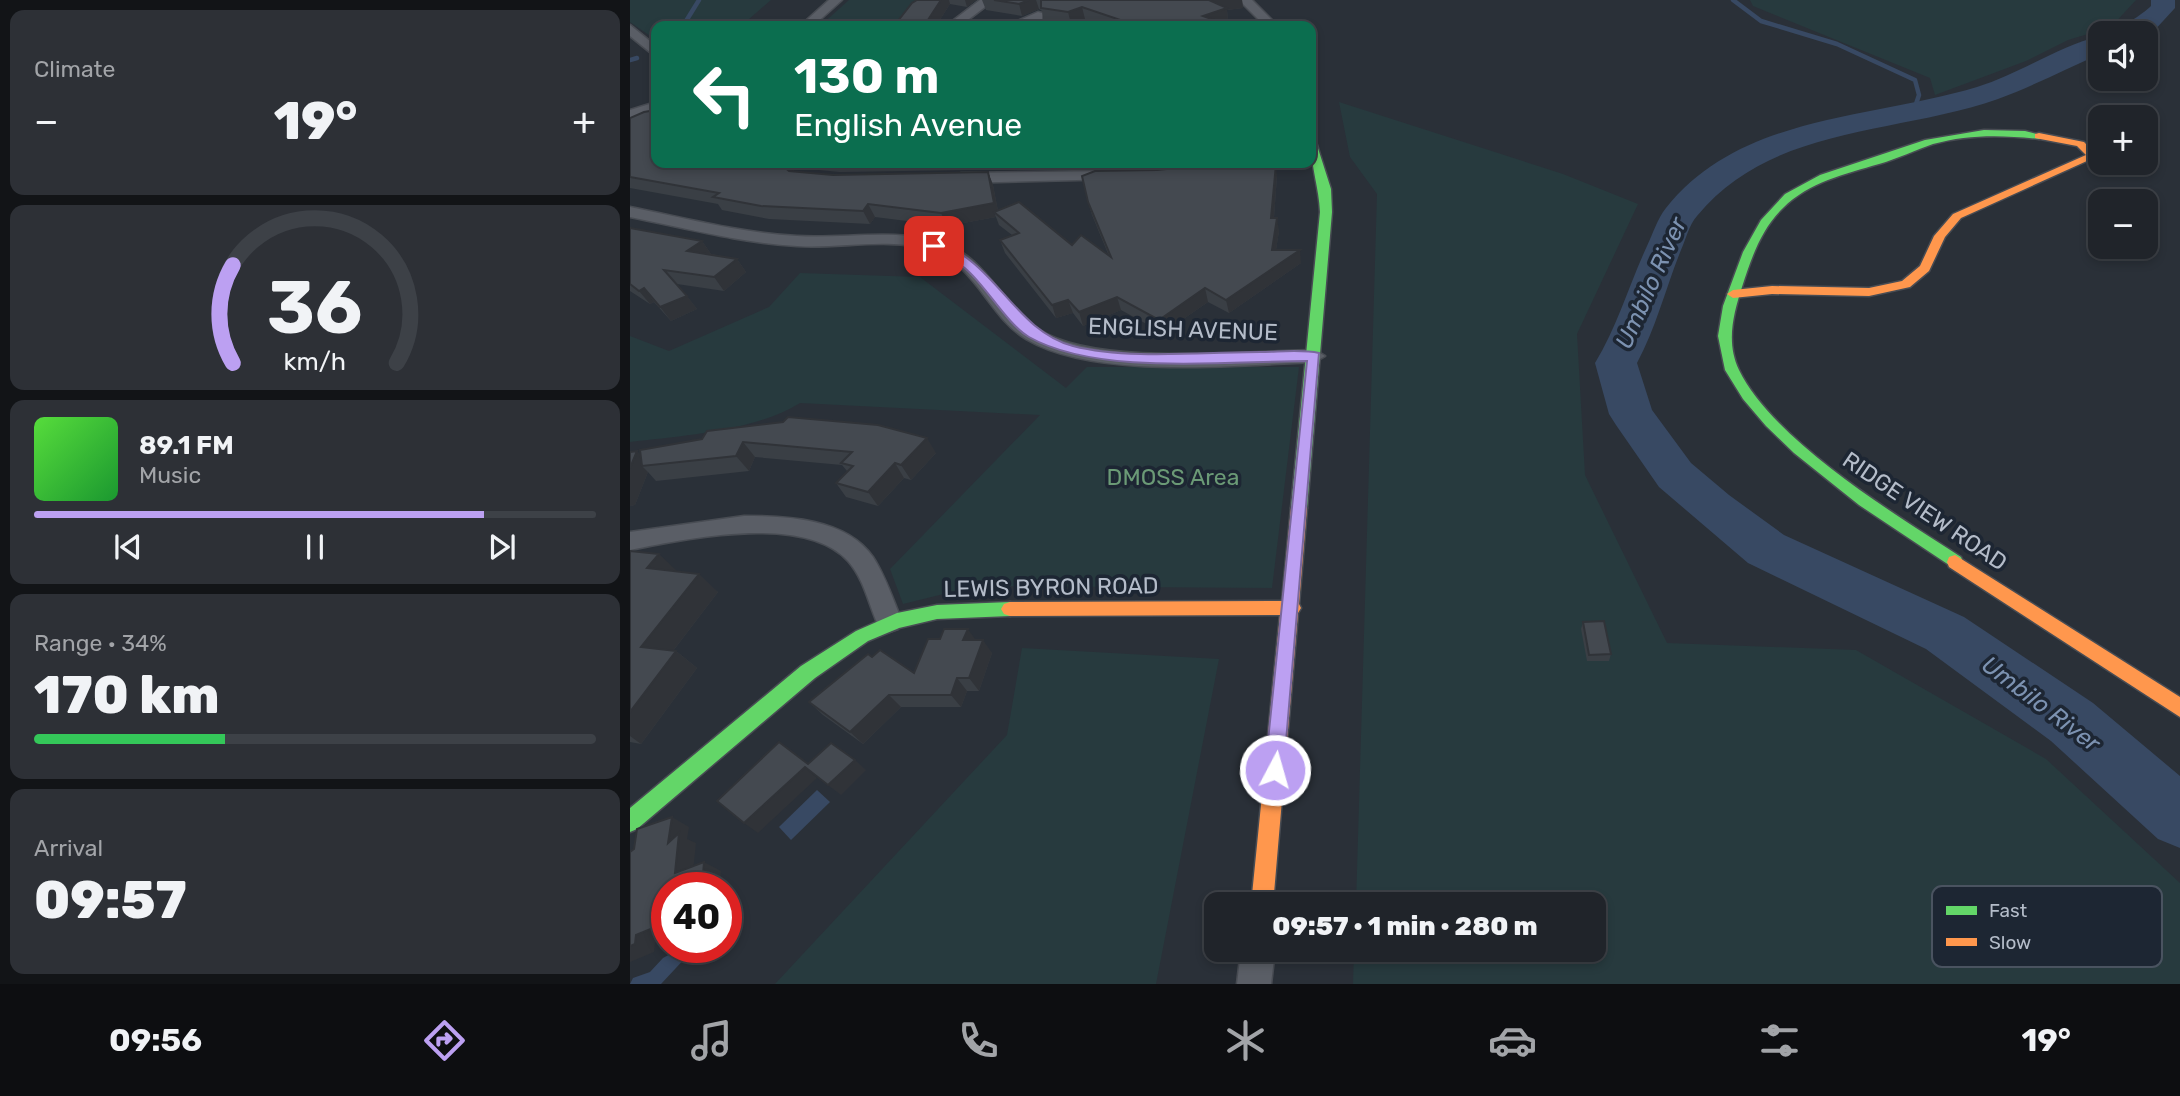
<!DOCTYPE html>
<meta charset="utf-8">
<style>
:root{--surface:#20242a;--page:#2d3036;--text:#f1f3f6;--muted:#a2a4a8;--line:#3d4147;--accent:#bca0f2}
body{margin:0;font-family:Rubik,sans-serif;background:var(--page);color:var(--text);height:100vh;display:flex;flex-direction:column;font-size:26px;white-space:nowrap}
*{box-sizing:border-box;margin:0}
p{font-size:23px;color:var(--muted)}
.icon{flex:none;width:38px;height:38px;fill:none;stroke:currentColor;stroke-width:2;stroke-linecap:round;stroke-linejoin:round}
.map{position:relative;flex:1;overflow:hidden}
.drawer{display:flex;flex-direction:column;gap:10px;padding:10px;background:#121417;width:630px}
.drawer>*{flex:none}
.banner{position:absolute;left:21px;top:21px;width:665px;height:147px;border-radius:14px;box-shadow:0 4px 10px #0003,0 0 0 2px var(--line);background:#0b6e4f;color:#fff;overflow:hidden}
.controls{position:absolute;left:1458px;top:21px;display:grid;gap:14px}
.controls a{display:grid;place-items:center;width:70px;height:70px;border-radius:14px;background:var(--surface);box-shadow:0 4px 10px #0003,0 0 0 2px var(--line);font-size:35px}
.speed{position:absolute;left:21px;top:872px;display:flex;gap:14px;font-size:35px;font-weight:700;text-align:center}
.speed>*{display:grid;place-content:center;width:91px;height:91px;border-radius:50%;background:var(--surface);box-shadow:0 4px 10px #0003,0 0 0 2px var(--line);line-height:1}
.speed .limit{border:10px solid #d22;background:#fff;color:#111}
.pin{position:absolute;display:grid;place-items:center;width:60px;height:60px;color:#fff;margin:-30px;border-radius:14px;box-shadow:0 4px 10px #0006}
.me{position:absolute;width:77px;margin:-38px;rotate:6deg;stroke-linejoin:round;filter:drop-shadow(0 0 5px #0008)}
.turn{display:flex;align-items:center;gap:24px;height:147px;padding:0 28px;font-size:32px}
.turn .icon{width:91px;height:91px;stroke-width:2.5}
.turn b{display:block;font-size:49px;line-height:60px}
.big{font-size:52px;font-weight:800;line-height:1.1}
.drawer .tile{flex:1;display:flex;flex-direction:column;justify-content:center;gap:10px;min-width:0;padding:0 24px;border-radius:14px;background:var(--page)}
.drawer .dial{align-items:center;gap:0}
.dial svg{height:182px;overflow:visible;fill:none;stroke:var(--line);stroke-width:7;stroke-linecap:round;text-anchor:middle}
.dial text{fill:var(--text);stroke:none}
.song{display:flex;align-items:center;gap:21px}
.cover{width:84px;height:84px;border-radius:10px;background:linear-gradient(135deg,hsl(110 70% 55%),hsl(130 70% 35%))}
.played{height:7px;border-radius:4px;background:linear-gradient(90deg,var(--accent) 80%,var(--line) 80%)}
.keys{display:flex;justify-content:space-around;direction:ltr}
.heat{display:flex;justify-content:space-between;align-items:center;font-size:38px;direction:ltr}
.charge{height:10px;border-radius:5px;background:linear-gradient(90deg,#34c759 34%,var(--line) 0)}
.trip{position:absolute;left:574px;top:892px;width:402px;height:70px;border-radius:14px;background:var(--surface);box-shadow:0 4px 10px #0003,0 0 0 2px var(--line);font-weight:800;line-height:70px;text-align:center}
.dock{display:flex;height:112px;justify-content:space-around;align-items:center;background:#0d0e11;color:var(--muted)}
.dock .icon{width:49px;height:49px}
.dock .selected{color:var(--accent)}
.dock b{font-size:32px;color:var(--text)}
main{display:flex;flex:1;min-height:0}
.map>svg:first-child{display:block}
</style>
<main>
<section class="drawer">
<div class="tile"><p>Climate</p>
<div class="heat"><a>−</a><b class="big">19°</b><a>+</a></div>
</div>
<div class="tile dial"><svg viewBox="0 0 100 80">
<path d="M14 69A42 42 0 1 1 86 69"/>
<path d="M14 69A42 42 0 0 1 14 26" stroke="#bca0f2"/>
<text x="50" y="56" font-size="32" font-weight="700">36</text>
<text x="50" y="72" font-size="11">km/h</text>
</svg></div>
<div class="tile">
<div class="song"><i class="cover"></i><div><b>89.1 FM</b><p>Music</p></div></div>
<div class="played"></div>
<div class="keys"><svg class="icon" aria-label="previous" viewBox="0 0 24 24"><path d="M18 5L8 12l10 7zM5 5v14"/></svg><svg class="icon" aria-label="pause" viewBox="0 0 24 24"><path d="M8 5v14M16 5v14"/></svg><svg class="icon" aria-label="next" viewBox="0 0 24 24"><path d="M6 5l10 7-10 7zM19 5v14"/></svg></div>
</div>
<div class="tile"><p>Range · 34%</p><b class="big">170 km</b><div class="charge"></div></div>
<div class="tile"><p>Arrival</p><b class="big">09:57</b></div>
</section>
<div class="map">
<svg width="1550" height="984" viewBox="0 0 1550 984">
<rect width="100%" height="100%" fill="#2a3038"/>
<g fill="#273a3e">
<path d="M0 0H141L111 26H26V40L0 22Z"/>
<path d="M219 0H295L260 26H190Z"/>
<path d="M1120 0H1506L1481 27 1438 40 1396 61 1305 95 1300 78 1123 6Z"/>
<path d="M709 102 933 174 1008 204 947 334 955 475 1037 643 1226 650 1416 759 1550 883V984H723L724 950H964V905H726L747 194 720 157Z"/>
<path d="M170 273 290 277 436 388 457 367H669L642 588 346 586 273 604 260 569 410 415 170 403C125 431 52 436 0 442V336L39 351 139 307Z"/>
<path d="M392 648 589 659 526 984H145L377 735Z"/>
</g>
<g fill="#384963">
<path d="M187 790 200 802 161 840 149 827Z"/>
<path d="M53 947 59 954 31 984H0L3 978 20 972 33 958Z"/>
</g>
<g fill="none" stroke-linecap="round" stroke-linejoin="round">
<g stroke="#384963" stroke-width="4.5">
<path d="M1103 0 1131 21 1207 44 1285 80 1289 95 1284 110"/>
<path d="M53 26 69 0"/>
<path d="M0 60 7 58"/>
</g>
<g fill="#384963" fill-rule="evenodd">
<path d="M1521 0H1545V8L1522 33H1485C1489 28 1512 15 1521 6Z"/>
<path d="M1470 36V54C1436 69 1403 86 1368 99 1265 135 1142 125 1067 216 1059 225 1056 239 1051 250 1036 287 1026 328 1007 363L1022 410 1061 463 1099 495 1154 535 1334 617 1463 703 1550 776V848L1528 839 1421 741 1296 649 1118 563 1029 487 986 425 979 414 965 363C987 327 999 285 1017 246 1023 234 1027 219 1036 208 1111 114 1241 119 1347 87 1389 74 1427 47 1470 36Z"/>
</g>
<defs>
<g id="street">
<path d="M199 0H212L183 26H170Z"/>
<path d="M350 0H364L330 26H316Z"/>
<path d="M609 0H622L648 26H635Z"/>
<path d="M408 12 412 13V19L392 26H376Z"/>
<path d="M0 25 26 46V57L0 36Z"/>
<path d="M26 102V111L0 119V110Z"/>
<path d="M589 163H643L635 168 584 171 581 168Z"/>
<path d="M482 171 488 173V179L331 183 323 178 331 173Z"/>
<path d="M0 207C55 218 111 233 167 236 214 239 264 228 310 242 356 256 370 303 408 329 464 367 616 351 685 350L695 356 685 362C606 365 465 380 396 339 358 316 346 264 300 250 258 237 210 249 167 246 111 243 55 228 0 217Z"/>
<path d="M114 516C156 516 216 518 243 557 256 577 263 600 272 621L268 629 259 632 250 629C239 607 235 580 218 561 174 513 56 539 0 550V532Z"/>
<path d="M611 950H645L641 984H607Z"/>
</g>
<g id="fast">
<path d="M1354 130 1395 131 1414 136 1409 139C1374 135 1338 134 1303 144 1285 150 1267 159 1249 164 1215 174 1179 182 1153 208 1131 229 1121 259 1112 287 1103 315 1096 343 1109 370 1143 440 1266 515 1331 557L1333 562 1331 567 1325 569 1229 505 1164 453 1136 426 1113 399 1095 370 1088 336 1093 306 1113 252 1131 220 1155 194 1190 175 1295 140Z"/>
<path d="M681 139 686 142 701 189 702 212 677 508 675 512H663L661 508 690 212C689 187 680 164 681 139Z"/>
<path d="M380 602 386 604 389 609 386 614 380 616 307 619 269 628 238 641 185 678 7 829 0 832V808L171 666 226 631 267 613 307 605Z"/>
</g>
<g id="slow">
<path d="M1409 133 1454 142 1468 156 1331 218 1315 237 1299 271 1280 287 1239 296 1142 294 1103 298 1097 294 1103 290 1142 286 1239 288 1272 281 1290 266 1304 236 1323 214 1456 155 1447 146 1405 138V134Z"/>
<path d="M669 502 675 504 677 508 669 604 671 608 668 613 643 905H621L650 615 380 616 374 614 371 609 374 604 380 602 652 601 661 508 663 504Z"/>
<path d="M1325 555 1550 697V717L1319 567 1317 562 1319 557Z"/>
</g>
</defs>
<use href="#street" stroke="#484c53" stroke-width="3"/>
<use href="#fast" stroke="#484c53" stroke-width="3"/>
<use href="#slow" stroke="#484c53" stroke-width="3"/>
<use href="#street" fill="#5a5e66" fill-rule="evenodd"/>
<use href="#fast" fill="#63d668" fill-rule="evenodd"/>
<use href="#slow" fill="#ff974d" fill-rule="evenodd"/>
</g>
<g fill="#3a3f45">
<path d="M287 0H346L337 7 320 4 306 26H264Z"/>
<path d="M352 0H612L613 8 597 10 598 20 592 23 601 26H476L455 19 441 24 414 20 412 11 409 9 392 16 356 10Z"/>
<path d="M0 118 26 163H588L530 167 210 172 167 168 163 171 203 175 358 172 363 185 368 211 442 245 479 256 462 215 458 202 527 170 621 165 647 176 644 218 649 231 646 250 671 263 599 313 578 302 533 333 491 310 453 326 443 313 426 318 375 253 370 240 382 235 369 225 366 217 317 226 245 217 240 224 139 219 92 210 88 204 0 188Z"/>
<path d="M0 228 72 241 81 254 107 259 116 272 94 291 47 284 67 309 41 321 24 302 20 304 0 291Z"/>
<path d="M72 439 306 453 281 480 274 478 248 506 216 497 206 483 217 471 212 465 125 457 119 471 26 481 18 472 5 505 0 506V452L11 454Z"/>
<path d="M0 551 48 572 88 592 43 651H46L67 668 11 744 0 742Z"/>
<path d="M953 622 981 654 979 661H957L951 629Z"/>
<path d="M346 640 362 653 349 691H337L331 707H271L233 744 193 715 179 702 242 657 284 673Z"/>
</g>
<g fill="#303338">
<path d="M311 0H319L320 4 306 26H294Z"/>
<path d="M335 0H346L337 7Z"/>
<path d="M399 0H406L409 9 392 16 389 4Z"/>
<path d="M579 0H612L613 8 597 10 598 20 581 26 573 16Z"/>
<path d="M452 7 455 19 441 24 438 12Z"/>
<path d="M149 163H164L167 168 157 175Z"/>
<path d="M646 164 647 176 643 231 641 218Z"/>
<path d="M358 172 363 185 369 216 364 212 366 217 317 226 311 213Z"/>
<path d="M238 204 245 217 240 224 233 211Z"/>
<path d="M647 218 649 231 644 263 642 250Z"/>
<path d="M72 241 81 254 57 251Z"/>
<path d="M670 250 671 263 599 313 596 300Z"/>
<path d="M107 259 116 272 94 291 84 277Z"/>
<path d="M14 288 24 302 20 304 9 291Z"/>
<path d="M575 288 578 302 533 333 529 320Z"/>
<path d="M57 296 67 309 41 321 30 307Z"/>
<path d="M487 297 491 310 453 326 449 312Z"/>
<path d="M438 300 443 313 426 318 422 305Z"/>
<path d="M297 438 306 453 281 480 271 465Z"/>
<path d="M113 442 125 457 119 471 106 456Z"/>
<path d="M7 451 21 465 12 466 18 472 5 505 0 506V468Z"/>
<path d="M265 463 274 478 248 506 238 492Z"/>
<path d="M29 554 48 572 17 568Z"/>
<path d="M69 574 88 592 33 664 11 647Z"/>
<path d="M338 629 347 642 333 640Z"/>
<path d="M353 640 362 653 349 691 339 678Z"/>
<path d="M46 651 67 668 11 744 0 736V712Z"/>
<path d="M327 678 337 691 331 707 321 695Z"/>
<path d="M259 695 271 707 233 744 220 732Z"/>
<path d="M225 760 236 770 211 795 198 785Z"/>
<path d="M175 767 187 778 128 833 114 823Z"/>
<path d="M42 817 59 827 57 839 66 843 62 882 45 873 38 843Z"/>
<path d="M74 862 91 871 90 887H72Z"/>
<path d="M37 919V938L25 943 24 952 0 962V946L6 935Z"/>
</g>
<g fill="#444950" stroke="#303338" stroke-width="2">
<path d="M287 0H311L294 26H264L282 3Z"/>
<path d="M364 0H399L389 4Z"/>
<path d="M411 0H579L597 8 573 16 601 26H508L452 7 438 12 411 8Z"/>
<path d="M26 110V163H150L159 171 203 175 358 172 364 203 311 213 238 204 233 211 131 206 83 197 89 193 0 177V118L14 112Z"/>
<path d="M593 163H620L621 165 646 164 641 218H647L642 250H670L596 300 575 288 529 320 487 297 449 312 438 300 422 305 370 240 389 233 364 212 389 202 442 245 451 235 481 257 458 202 452 176 465 171 527 170Z"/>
<path d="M0 228 72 241 57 251 107 259 84 277 34 270 57 296 30 307 14 288 9 291 0 284Z"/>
<path d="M158 417 248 425 297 438 271 465 265 463 238 492 206 483 223 466 211 463 222 452 113 442 106 456 12 466 10 450 72 439 77 431 153 422Z"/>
<path d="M7 451 0 468V452Z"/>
<path d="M0 551 29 554 17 568 69 574 11 647 46 651 0 712Z"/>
<path d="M974 621 981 654 959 655 953 622Z"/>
<path d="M314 629H338L333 640H353L339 678H327L321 695H259L220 732 179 702 238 654 242 657 250 650 284 673 298 639H310Z"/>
<path d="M149 742 178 764 201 743 225 760 198 785 175 767 114 823 87 801Z"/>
<path d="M42 817 38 843 49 833 45 873 74 862 72 887H37V919L34 920 33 924 6 935 5 944 0 946V852L4 849 7 829Z"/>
</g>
<path fill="#bca0f2" stroke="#7a689d" stroke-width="2" d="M304 242C365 258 383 330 443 346 497 360 574 352 630 352 649 352 671 349 689 353L653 777 645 780 638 777 635 770 677 361C598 361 468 376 399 337 378 325 357 288 338 271 327 259 310 256 298 246Z"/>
<g text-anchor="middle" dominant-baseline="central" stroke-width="7" stroke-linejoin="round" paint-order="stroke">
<g font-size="23" fill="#b4bcc9" stroke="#1d2633">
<text transform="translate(553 329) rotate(2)">ENGLISH AVENUE</text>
<text transform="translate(1295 511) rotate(34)">RIDGE VIEW ROAD</text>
<text transform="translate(421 587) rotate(-1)">LEWIS BYRON ROAD</text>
</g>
<g font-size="23" fill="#6b9a76" stroke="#1d2633">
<text x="543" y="477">DMOSS Area</text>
</g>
<g font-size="24" font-style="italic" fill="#7c92b1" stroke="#1d2633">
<text transform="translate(1021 283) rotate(-66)">Umbilo River</text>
<text transform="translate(1411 704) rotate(37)">Umbilo River</text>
</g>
</g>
<rect x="1302" y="886" width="230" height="81" rx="10" fill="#1d2633" stroke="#4a5360" stroke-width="2"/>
<rect x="1316" y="906" width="31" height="9" fill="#63d668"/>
<rect x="1316" y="938" width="31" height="8" fill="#ff974d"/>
<g font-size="19" fill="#b4bcc9">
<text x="1359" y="917">Fast</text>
<text x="1359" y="949">Slow</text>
</g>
</svg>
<div class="controls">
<a><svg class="icon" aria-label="sound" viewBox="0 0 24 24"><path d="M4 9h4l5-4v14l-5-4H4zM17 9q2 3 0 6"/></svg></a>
<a>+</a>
<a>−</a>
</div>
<div class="speed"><div class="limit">40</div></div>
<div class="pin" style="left:304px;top:246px;background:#d93025"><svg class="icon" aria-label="arrive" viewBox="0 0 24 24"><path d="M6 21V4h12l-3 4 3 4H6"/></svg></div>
<svg class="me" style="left:645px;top:770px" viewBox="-20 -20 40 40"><circle r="17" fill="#bca0f2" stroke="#fff" stroke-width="3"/><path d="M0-11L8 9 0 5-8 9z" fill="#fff"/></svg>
<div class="trip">09:57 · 1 min · 280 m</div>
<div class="banner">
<div class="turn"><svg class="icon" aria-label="left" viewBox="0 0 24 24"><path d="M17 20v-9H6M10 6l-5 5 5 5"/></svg><div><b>130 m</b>English Avenue</div></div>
</div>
</div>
</main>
<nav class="dock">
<b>09:56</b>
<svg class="icon selected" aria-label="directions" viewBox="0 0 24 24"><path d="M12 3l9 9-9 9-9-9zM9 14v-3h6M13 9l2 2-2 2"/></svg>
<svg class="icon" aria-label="music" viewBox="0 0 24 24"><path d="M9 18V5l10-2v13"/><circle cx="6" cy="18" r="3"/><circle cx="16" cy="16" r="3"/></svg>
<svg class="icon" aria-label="phone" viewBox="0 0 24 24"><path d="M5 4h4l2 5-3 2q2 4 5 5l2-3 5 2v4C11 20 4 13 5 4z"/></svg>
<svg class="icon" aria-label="climate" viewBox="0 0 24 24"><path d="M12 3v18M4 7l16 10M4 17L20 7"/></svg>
<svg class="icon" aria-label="car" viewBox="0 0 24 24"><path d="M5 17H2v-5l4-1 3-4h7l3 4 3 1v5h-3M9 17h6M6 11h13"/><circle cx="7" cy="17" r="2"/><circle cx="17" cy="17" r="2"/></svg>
<svg class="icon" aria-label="filters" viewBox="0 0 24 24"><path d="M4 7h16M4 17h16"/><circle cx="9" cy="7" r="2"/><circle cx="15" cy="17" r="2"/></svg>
<b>19°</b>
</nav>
